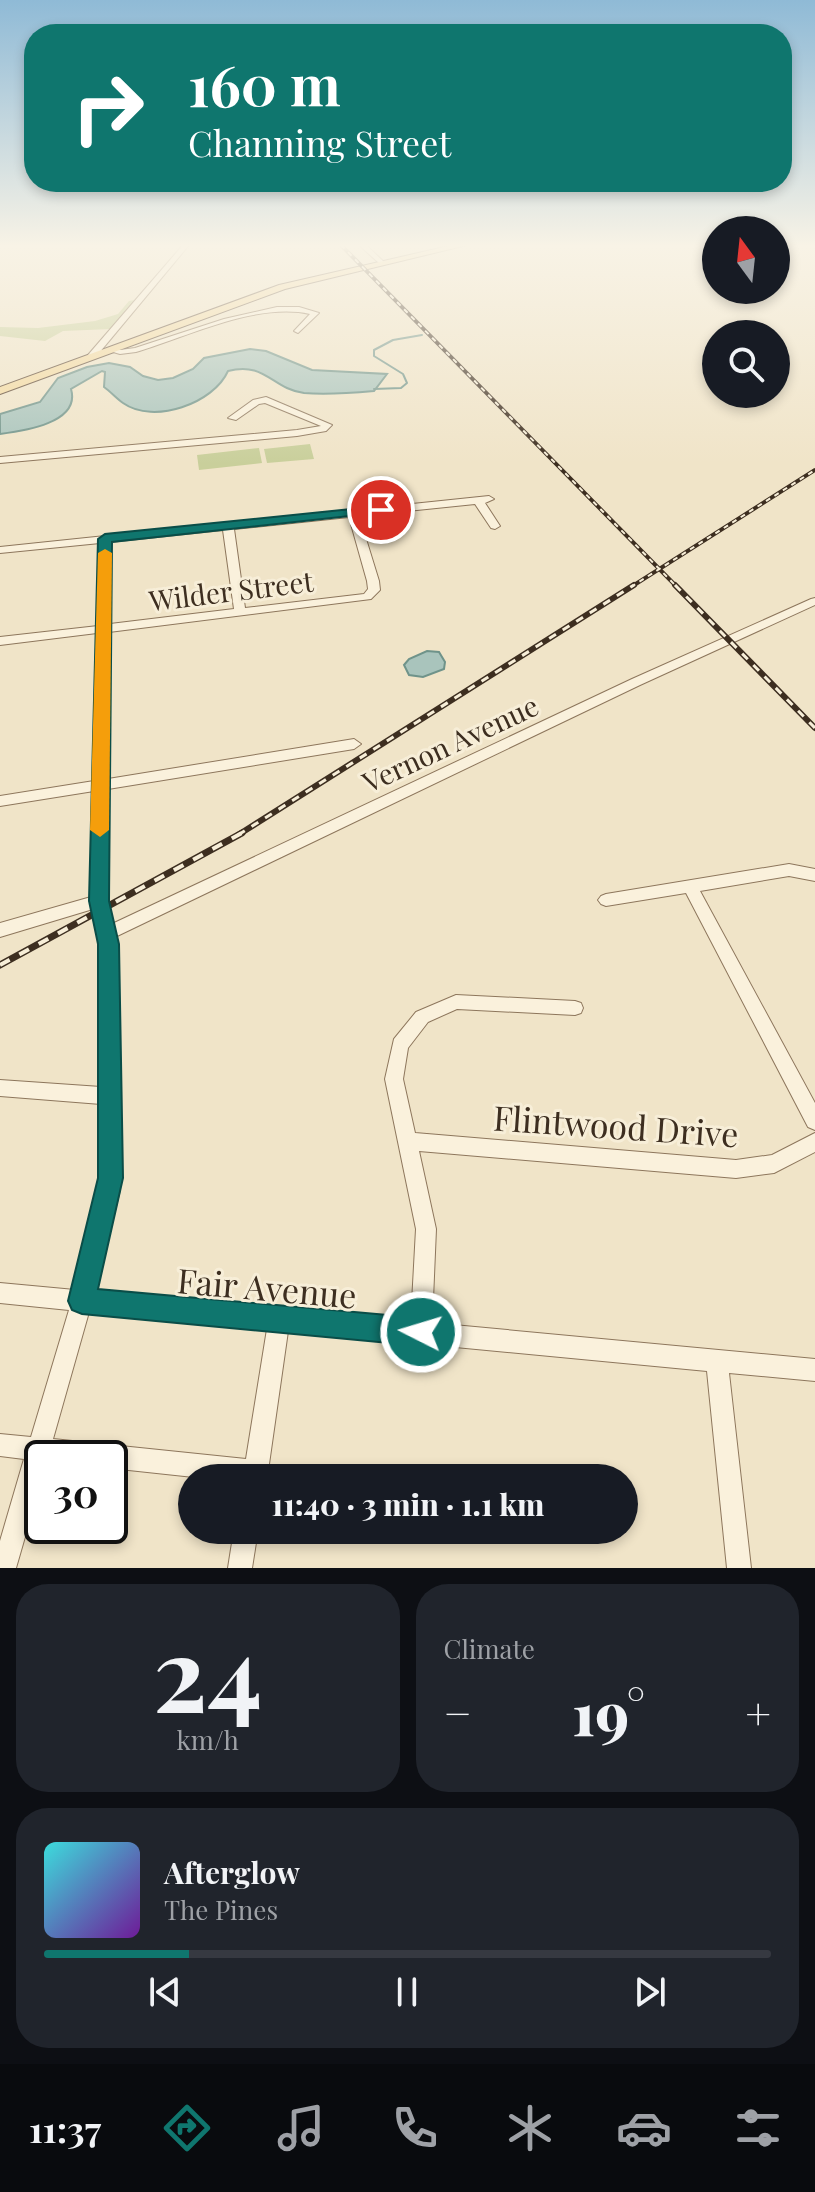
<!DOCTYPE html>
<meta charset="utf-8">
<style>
:root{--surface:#171b24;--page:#20242c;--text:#f1f3f6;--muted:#9ea1a6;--line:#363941;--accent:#0f766e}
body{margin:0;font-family:"Playfair Display",serif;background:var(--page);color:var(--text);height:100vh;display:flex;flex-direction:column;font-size:30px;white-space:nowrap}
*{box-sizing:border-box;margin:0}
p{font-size:26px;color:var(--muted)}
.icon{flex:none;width:44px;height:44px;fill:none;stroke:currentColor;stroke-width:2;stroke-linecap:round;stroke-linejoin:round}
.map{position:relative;height:1568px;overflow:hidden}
.drawer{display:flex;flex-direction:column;gap:16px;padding:16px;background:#0d0f14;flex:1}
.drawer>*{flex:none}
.guide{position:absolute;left:24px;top:24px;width:768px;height:168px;border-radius:32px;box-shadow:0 4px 12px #0003;background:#0f766e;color:#fff;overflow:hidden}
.needle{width:52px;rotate:345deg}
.controls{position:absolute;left:702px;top:216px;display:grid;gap:16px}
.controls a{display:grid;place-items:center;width:88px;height:88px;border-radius:50%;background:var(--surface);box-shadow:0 4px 12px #0003;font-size:40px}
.speed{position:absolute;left:24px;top:1440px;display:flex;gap:16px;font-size:40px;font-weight:700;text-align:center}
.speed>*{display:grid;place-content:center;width:104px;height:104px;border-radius:50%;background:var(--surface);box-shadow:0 4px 12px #0003;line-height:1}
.speed .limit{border:4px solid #111;border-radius:12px;background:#fff;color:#111}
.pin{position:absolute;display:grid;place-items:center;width:68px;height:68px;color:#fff;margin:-34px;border:4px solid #fff;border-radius:50%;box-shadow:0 2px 8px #0007}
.me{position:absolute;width:88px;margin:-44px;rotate:275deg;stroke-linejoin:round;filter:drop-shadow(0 0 6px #0008)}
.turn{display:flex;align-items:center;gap:28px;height:168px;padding:0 32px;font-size:36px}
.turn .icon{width:104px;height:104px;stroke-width:2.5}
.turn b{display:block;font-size:56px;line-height:68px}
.big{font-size:60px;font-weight:800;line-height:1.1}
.drawer .widget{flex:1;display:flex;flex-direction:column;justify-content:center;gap:12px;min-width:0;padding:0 28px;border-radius:32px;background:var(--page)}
.drawer .dial{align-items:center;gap:0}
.dial b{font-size:104px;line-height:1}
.song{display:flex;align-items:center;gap:24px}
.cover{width:96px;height:96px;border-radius:12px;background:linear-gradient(135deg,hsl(180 70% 55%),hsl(280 70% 35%))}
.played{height:8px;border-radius:4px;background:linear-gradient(90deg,var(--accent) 20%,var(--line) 20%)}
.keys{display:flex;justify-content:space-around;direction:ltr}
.heat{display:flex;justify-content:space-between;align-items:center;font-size:44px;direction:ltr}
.drawer .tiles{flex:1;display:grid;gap:16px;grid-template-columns:1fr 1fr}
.widget:last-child{grid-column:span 2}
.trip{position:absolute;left:178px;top:1464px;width:460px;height:80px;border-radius:40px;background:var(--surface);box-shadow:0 4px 12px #0003;font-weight:800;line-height:80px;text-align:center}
.tab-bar{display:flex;height:128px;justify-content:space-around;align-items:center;background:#090b0e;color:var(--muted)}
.tab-bar .icon{width:56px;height:56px}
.tab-bar .on{color:var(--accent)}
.tab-bar b{font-size:36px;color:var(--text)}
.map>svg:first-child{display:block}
</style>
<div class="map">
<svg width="815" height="1568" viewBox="0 0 815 1568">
<rect width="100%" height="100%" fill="#f0e4c8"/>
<g fill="#c9cf9b">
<path d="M135 300 111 329 63 331 45 341 0 336V327L38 328 95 321 118 314 129 301Z"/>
<path d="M310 444 314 459 267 463 264 449Z"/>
<path d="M259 448 262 463 199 470 197 455Z"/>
</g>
<g fill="#a9c4bc" stroke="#6f938a" stroke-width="2">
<path d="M250 349 266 351 312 370 387 374 374 391C352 393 327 395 304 393 272 389 265 361 228 371 214 403 154 425 123 403 117 399 111 392 104 387L105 372 102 371 71 389C81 423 23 431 0 434V414L40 402 58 378 87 367 109 363 130 367 143 376 158 380 173 378 193 369 204 358Z"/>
<path d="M427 651 439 652 445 662 444 669 423 677 409 675 404 665 409 659Z"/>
</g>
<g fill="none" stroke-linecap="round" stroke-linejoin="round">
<path stroke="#6f938a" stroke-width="2" d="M374 389 401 388 407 383 403 374 374 356V350L393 340 422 335"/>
<defs>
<g id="minor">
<path d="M183 245H189L94 359H88V355Z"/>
<path d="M359 245H366L384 262V264H380Z"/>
<path d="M277 307H299L319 313 298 333 294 331 310 314C256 302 187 337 136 352L120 354 106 350 110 348 120 350 135 348 224 319Z"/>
<path d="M266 397 332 425 326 431 297 436 0 463V457L297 430 321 426 265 403 259 404 236 420 228 418 253 400Z"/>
<path d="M489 496 494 499 485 503 500 526 495 529 491 528 475 504 359 516 379 581 380 590 371 599 109 632 108 779 354 739 361 744 354 749 108 789 107 901 112 924 632 679 811 599 815 598V605L640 685 115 937 120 1190 95 1292 411 1321 416 1229 385 1079 394 1039 416 1012 456 995 575 1001 581 1003 583 1008 581 1013 575 1015 457 1009 428 1022 408 1048 403 1079 415 1133 736 1160 772 1155 815 1133V1152L774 1173 736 1178 419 1151 436 1229 432 1323 815 1359V1381L729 1373 751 1568H727L707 1371 288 1331 267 1478H203L110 1468V1458H42V1478L16 1568H0V1541L24 1459 0 1456V1434L31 1437 69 1310 0 1303V1283L75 1290 100 1190 101 1104 0 1096V1080L101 1087V944L93 909 0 937V923L91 897 94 791 0 806V796L94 781 97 633 0 645V637L98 626 100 543 0 553V547ZM349 517 367 581 368 589 364 594 245 608 234 529ZM223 530 234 609 110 624V542ZM89 1312 267 1329 246 1459 53 1439Z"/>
<path d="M789 864 815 869V881L789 876 700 891 815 1103V1130L808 1127 686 893 606 906 601 904 598 900 601 896 606 894Z"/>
<path d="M234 1530H258L252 1568H228Z"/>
</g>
<path id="major" d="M453 245H467L285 289 0 394V387L279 285Z"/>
</defs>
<use href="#minor" stroke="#8d765c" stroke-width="2"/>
<use href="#major" stroke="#5b4430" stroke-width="2"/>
<use href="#minor" fill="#faf1dc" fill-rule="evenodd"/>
<use href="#major" fill="#f3d9a0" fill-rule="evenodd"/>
<defs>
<g id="rail-far2">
<path d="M341 245 677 587"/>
<path d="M631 587 815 470"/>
</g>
<g id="rail-far1">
<path d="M675 585 815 728"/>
<path d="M238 835 634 585"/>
</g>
<path id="rail" d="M0 965 242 833"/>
</defs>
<use href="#rail-far2" stroke="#3d2e20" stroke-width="4"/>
<use href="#rail-far1" stroke="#3d2e20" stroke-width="6"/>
<use href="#rail" stroke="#3d2e20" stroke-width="7"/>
<use href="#rail-far2" stroke="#f7eed8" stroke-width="2" stroke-dasharray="5" stroke-linecap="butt"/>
<use href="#rail-far1" stroke="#f7eed8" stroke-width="3" stroke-dasharray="8" stroke-linecap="butt"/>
<use href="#rail" stroke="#f7eed8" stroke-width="4" stroke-dasharray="11" stroke-linecap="butt"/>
</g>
<linearGradient id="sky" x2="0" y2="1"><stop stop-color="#8fbad6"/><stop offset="0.53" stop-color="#f8f3e6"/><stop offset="1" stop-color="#f8f3e6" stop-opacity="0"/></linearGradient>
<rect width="815" height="464" fill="url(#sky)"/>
<path fill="#0f766e" stroke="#0a4d48" stroke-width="2" d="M381 506 388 510 386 512 112 542 109 901 119 944 123 1178 98 1289 421 1318 431 1322 435 1332 431 1342 421 1346 82 1314 72 1310 68 1301 98 1178V944L89 901 98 539 105 534Z"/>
<path fill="#f59e0b" d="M105 549 112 553 109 830 100 837 90 830 98 553Z"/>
<g text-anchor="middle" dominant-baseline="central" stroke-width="6" stroke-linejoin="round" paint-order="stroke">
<g font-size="28" fill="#3d2e20" stroke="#f7eed8">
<text transform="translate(231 590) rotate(-7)">Wilder Street</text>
<text transform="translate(450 743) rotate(-25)">Vernon Avenue</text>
</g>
<g font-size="34" fill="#3d2e20" stroke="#f7eed8">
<text transform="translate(616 1125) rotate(4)">Flintwood Drive</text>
<text transform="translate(267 1287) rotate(5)">Fair Avenue</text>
</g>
</g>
</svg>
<div class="controls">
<a><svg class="needle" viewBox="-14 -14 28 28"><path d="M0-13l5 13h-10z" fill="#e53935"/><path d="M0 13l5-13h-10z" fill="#9ea1a6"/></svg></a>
<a><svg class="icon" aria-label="search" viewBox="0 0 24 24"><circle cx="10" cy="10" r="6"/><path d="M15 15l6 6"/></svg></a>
</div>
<div class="speed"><div class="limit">30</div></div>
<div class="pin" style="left:381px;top:510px;background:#d93025"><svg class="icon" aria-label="arrive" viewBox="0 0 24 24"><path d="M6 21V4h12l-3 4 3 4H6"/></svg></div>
<svg class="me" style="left:421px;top:1332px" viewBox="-20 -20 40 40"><circle r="17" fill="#0f766e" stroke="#fff" stroke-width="3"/><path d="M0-11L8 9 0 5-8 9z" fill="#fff"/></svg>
<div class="trip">11:40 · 3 min · 1.1 km</div>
<div class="guide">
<div class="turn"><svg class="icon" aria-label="right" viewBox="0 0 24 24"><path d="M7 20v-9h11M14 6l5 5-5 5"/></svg><div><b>160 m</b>Channing Street</div></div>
</div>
</div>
<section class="drawer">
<div class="tiles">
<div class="widget dial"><b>24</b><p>km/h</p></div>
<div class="widget"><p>Climate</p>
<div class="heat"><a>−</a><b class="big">19°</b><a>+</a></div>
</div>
<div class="widget">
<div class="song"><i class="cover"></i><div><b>Afterglow</b><p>The Pines</p></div></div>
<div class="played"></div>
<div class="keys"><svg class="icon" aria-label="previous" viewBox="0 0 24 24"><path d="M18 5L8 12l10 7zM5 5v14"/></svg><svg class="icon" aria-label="pause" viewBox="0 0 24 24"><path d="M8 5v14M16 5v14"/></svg><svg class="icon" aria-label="next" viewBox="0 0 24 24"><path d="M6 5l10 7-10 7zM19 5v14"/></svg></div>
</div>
</div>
</section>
<nav class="tab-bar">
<b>11:37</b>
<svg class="icon on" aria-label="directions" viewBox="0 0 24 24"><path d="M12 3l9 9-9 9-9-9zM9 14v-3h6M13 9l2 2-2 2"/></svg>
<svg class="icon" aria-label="music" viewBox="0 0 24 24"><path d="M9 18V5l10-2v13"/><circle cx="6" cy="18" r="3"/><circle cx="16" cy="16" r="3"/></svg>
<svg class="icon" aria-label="phone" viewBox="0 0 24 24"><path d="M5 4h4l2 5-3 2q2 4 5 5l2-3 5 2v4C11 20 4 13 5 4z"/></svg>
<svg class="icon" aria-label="climate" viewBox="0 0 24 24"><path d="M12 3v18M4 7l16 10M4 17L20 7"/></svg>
<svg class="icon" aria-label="car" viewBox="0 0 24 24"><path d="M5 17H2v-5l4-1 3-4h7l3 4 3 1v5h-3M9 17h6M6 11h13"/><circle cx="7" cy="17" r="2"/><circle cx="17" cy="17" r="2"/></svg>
<svg class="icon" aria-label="filters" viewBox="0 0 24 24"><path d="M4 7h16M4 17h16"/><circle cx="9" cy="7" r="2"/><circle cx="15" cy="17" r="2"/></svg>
</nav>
